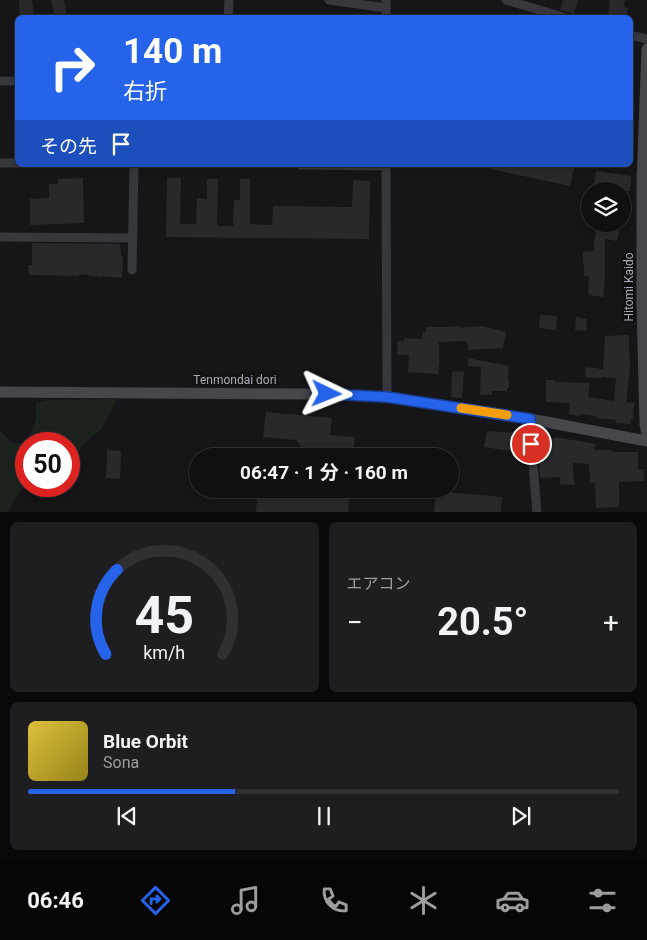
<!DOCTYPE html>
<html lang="ja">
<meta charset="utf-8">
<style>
:root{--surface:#101012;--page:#1e1e20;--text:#f1f3f6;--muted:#9c9d9f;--line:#303032;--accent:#2563eb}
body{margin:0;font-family:Roboto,"Noto Sans JP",sans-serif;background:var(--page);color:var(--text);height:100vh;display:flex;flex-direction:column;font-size:19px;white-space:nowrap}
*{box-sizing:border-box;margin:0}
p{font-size:16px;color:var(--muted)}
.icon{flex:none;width:28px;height:28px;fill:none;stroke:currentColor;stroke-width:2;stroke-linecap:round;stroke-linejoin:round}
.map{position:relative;height:512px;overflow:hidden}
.details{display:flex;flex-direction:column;gap:10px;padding:10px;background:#09090a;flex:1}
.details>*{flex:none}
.guide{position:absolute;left:15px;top:15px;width:618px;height:152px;border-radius:8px;box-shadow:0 2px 8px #0003,0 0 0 1px var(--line);background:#2563eb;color:#fff;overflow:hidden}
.buttons{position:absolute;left:581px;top:182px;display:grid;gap:10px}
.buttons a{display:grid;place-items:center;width:50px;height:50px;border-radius:50%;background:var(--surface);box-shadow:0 2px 8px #0003,0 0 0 1px var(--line);font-size:25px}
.speed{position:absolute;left:15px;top:432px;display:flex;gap:10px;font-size:25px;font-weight:700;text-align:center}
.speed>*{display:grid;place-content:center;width:65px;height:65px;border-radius:50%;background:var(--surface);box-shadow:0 2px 8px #0003,0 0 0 1px var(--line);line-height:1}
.speed .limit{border:8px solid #d22;background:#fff;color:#111}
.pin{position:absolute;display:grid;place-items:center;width:42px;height:42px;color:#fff;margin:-21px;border:2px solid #fff;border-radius:50%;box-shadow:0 1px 5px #0007}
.me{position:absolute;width:55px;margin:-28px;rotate:92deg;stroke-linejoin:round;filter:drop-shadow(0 0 4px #0008)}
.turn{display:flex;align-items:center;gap:18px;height:105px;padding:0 25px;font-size:22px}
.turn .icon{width:65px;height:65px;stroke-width:2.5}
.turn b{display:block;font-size:35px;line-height:42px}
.then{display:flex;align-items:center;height:48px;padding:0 25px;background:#0003;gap:10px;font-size:19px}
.big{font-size:38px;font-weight:700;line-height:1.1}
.details .tile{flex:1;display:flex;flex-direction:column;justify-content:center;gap:8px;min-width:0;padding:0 18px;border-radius:8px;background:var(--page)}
.details .dial{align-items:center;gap:0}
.dial svg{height:130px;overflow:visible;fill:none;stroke:var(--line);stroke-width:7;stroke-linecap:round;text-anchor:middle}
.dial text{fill:var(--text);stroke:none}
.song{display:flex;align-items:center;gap:15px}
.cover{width:60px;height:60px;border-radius:8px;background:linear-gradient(135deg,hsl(50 70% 55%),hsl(50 70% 35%))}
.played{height:5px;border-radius:2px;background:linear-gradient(90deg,var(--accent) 35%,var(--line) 35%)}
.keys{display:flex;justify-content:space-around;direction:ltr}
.heat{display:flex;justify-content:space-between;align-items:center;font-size:28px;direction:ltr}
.details .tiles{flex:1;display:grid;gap:10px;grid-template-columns:1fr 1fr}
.tile:last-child{grid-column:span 2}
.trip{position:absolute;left:189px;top:448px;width:270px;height:50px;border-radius:25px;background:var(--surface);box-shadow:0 2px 8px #0003,0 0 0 1px var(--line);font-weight:700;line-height:50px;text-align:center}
.dock{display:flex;height:80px;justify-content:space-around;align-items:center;background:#060607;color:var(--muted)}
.dock .icon{width:35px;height:35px}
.dock .on{color:var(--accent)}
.dock b{font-size:22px;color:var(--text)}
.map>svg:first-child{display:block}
</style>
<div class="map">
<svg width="647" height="513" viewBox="0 0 647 513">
<rect width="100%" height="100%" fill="#161618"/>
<path fill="#1c231d" d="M118 399 101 429 85 443 69 465V444H26V482L7 512H0V430L12 443H22L28 442 36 419V403L49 400Z"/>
<g fill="#29292c">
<path d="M19 0H32L34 18H20Z"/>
<path d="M51 0H64L67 18H55Z"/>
<path d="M563 0H578L574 14 560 10Z"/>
<path d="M610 0H625L624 7 628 8 627 15H625L624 18H608Z"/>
<path d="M491 165H575L570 186 490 169Z"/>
<path d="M596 171 631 176 630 191H593Z"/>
<path d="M83 178 84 223 30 225V199L49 198V184H58V179Z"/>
<path d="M167 178H181L180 224H196L197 198 207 199V179H218L217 226H233L234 200H240V179H250V224L272 225 273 206 352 207 353 180 370 181 369 239 166 237Z"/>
<path d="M597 224H607L606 226 620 228 617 241 605 239V278L603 297 588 295 589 276H584V263H583V252L594 251V244Z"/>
<path d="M32 243 120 244 121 256H123L122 278 102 276V277L79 274V276L29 275 28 265H32Z"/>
<path d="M540 315 557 316 556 330 539 328Z"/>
<path d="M576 317 587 319 586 331 575 330Z"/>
<path d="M461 326 460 328 482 326 506 332 503 348 468 350V344H467V341L439 342V359H440L438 374 408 372 409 355H397L398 341H404V338L422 339 423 332H426V327H444Z"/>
<path d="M629 335 630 369 626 402 634 403 633 419H631V424L616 423V420L597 418V416L581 414 580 416 569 414 570 403 546 402V380H555V382L590 383 588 397 614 401 616 378 601 377V379L585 377 586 367 603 369 605 336Z"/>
<path d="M468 358 509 366 508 380H509V388H507V391H492V395H480L481 367 468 366Z"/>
<path d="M452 371 464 372 462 398 451 397Z"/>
<path d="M266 412 332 418 330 435 355 437 353 456H308L296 440 263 437Z"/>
<path d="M487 431 519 433 516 452 484 447Z"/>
<path d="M537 435 553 439 554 437 567 439 596 444 594 450H611L612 452H638V469H644V481L619 482V507L596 508 595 483H590L589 464 573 463 574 485 560 484V477L540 478Z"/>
<path d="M107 450 121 451 120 479 106 478Z"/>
<path d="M293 489H350L348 513H256L257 496 283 498Z"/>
<path d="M436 491 502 497 501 513H434Z"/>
</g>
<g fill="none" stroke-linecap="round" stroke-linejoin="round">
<g stroke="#37383d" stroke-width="9">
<path d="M329 0 386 8"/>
<path d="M506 0 566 18"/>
<path d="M228 18 229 0"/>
<path d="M386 18V0"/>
<path d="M630 35 647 39"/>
<path d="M0 81H18"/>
<path d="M0 163H18"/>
<path d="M301 165 386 166"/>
<path d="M386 165 387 397"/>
<path d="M0 237 133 238"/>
<path d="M132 270 134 165"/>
<path d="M530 419V428L537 513"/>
</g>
<g stroke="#45474d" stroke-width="11">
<path d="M647 49 642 182V304L645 424 647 434"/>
<path d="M0 392 312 394 387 397 520 417 647 441"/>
</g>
</g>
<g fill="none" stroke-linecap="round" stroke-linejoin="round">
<defs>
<path id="route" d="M327 394 387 397 530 419 531 444"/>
</defs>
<use href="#route" stroke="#184099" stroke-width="12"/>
<use href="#route" stroke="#2563eb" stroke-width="9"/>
<path stroke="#f59e0b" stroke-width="9" d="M461 408 507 415"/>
</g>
<g text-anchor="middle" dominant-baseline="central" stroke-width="5" stroke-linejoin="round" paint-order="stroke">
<g font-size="12" fill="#a8adb8" stroke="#111113">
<text transform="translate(629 287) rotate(-90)">Hitomi Kaido</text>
<text x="235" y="380">Tenmondai dori</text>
</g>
</g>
</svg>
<div class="buttons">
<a><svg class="icon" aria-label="layers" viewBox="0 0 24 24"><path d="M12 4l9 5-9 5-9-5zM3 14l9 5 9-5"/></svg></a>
</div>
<div class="speed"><div class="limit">50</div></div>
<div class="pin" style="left:531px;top:444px;background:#d93025"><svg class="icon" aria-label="arrive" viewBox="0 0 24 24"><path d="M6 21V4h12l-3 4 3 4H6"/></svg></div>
<svg class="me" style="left:327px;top:394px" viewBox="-20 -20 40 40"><path d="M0-17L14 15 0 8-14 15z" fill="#2563eb" stroke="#fff" stroke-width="4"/></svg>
<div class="trip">06:47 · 1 分 · 160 m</div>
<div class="guide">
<div class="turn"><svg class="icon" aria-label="right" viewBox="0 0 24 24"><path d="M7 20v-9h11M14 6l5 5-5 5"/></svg><div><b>140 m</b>右折</div></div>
<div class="then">その先<svg class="icon" aria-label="arrive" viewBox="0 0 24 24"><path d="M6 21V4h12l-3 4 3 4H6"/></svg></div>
</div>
</div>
<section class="details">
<div class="tiles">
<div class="tile dial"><svg viewBox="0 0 100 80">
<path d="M14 69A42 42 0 1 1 86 69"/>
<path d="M14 69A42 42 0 0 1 21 17" stroke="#2563eb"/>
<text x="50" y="56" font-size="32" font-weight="700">45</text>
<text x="50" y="72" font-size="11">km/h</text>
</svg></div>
<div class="tile"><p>エアコン</p>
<div class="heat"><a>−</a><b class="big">20.5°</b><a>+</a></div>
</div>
<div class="tile">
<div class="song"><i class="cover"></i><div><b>Blue Orbit</b><p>Sona</p></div></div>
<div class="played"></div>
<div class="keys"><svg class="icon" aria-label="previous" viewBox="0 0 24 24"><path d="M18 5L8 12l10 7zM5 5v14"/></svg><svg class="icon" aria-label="pause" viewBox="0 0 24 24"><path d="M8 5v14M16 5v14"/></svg><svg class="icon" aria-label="next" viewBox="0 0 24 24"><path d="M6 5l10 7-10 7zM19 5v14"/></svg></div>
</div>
</div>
</section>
<nav class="dock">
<b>06:46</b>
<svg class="icon on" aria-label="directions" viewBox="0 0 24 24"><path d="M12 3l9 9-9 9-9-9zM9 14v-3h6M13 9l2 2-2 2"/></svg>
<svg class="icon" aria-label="music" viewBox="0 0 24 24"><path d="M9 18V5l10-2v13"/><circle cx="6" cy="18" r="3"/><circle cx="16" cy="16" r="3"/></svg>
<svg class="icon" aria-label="phone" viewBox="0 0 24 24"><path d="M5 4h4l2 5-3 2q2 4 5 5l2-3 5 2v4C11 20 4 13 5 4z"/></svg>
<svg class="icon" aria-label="climate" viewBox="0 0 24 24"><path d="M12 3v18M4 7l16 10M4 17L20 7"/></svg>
<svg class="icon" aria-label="car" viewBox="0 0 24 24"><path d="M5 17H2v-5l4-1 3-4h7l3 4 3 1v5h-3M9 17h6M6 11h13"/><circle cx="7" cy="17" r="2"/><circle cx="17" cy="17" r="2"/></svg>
<svg class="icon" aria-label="filters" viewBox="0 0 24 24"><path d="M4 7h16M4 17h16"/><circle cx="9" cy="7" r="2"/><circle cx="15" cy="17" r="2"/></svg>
</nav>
